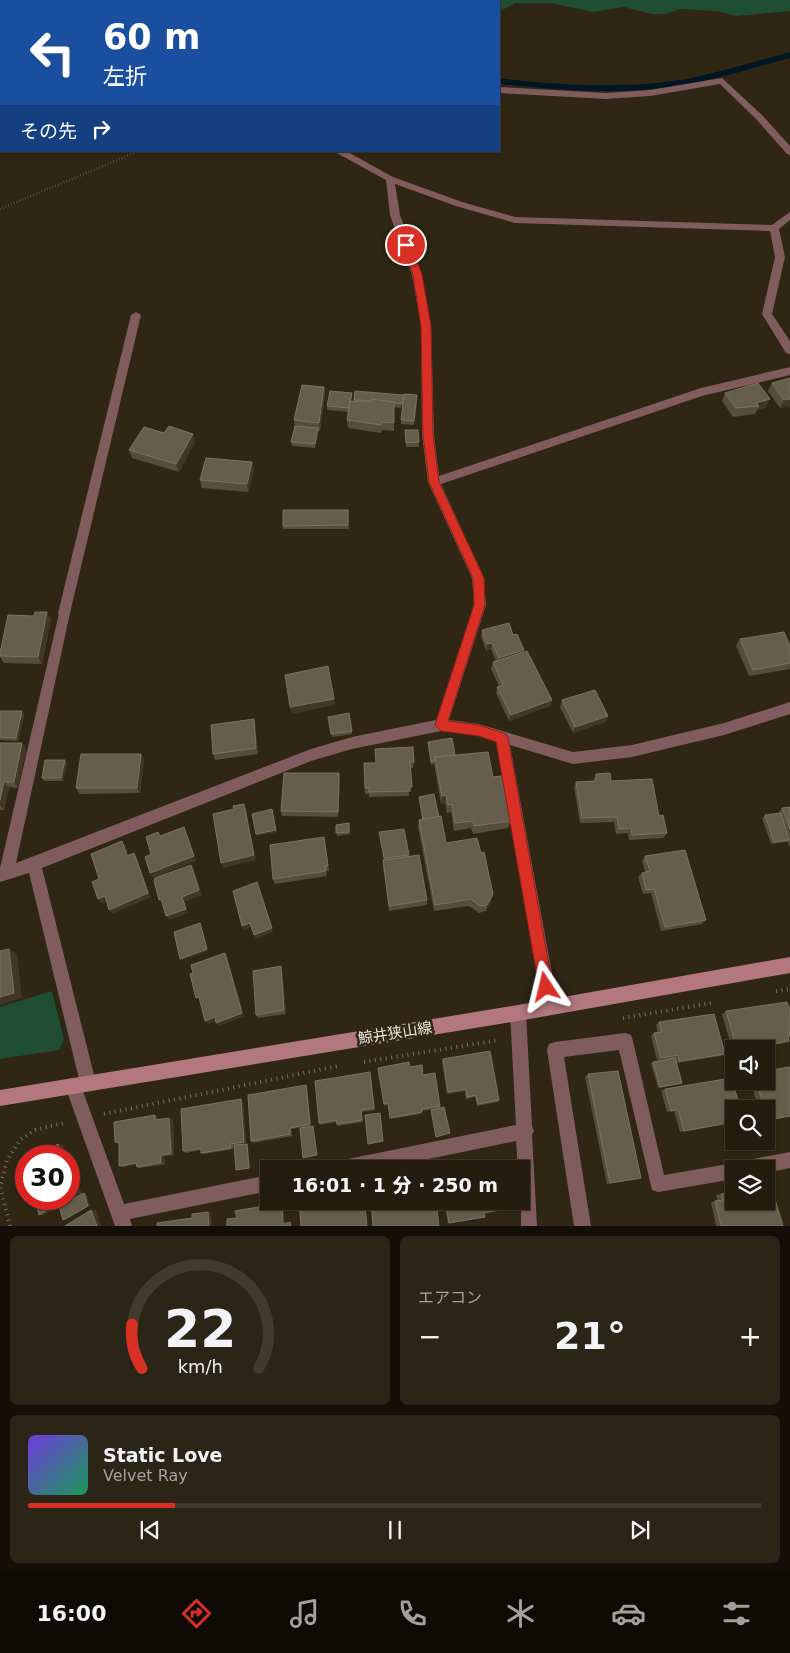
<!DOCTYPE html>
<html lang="ja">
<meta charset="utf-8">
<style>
:root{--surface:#231c0f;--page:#2b2518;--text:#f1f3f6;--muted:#a3a19e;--line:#403a2f;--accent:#d93025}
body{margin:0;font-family:"DejaVu Sans","Noto Sans JP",sans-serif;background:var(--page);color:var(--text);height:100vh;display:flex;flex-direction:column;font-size:19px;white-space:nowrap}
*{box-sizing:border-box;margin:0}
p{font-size:16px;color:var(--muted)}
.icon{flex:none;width:28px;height:28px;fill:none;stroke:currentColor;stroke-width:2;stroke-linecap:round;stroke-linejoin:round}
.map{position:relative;height:1226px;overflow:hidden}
.panel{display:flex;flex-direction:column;gap:10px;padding:10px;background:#130f08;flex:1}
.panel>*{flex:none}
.top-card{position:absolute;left:0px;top:0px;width:500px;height:152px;box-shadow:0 1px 4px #0004,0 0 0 1px var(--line);background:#1a4fa0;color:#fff;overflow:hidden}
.controls{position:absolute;left:725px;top:1040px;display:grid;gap:10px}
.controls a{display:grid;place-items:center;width:50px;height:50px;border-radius:0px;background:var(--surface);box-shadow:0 1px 4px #0004,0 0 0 1px var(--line);font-size:25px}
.speed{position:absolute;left:15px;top:1145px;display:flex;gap:10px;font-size:25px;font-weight:700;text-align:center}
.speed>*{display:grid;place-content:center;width:65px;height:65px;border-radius:50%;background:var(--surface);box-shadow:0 1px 4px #0004,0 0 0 1px var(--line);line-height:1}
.speed .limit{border:8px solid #d22;background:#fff;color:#111}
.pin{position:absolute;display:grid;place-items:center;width:42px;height:42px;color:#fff;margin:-21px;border:2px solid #fff;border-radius:50%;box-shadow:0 1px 5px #0007}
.me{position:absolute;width:55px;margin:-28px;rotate:350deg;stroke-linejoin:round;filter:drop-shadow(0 0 4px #0008)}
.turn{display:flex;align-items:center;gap:18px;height:105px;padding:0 20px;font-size:22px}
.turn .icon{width:65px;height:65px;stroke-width:2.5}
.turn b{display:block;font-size:35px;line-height:42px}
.then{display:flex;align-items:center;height:48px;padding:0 20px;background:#0003;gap:10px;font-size:19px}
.big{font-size:38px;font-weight:800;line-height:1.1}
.panel .tile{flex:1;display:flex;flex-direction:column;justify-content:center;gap:8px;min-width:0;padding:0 18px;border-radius:8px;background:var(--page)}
.panel .dial{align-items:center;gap:0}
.dial svg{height:130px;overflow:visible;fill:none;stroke:var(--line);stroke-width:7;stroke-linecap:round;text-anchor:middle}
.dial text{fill:var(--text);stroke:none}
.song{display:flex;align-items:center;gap:15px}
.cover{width:60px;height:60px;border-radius:8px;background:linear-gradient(135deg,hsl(260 70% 55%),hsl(150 70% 35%))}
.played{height:5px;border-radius:2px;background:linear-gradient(90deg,var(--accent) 20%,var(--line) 20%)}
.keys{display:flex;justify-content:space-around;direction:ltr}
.heat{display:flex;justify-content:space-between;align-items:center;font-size:28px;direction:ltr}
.panel .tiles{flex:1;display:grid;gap:10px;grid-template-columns:1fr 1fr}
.tile:last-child{grid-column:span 2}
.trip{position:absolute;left:260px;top:1160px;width:270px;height:50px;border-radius:0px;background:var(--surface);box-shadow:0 1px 4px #0004,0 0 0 1px var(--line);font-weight:800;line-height:50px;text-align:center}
.tabs{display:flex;height:80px;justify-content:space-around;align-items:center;background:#0e0b06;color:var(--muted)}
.tabs .icon{width:35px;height:35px}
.tabs .current{color:var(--accent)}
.tabs b{font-size:22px;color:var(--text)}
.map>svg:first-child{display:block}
</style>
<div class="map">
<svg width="790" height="1226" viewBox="0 0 790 1226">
<rect width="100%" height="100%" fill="#2f2614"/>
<g fill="#204e35">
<path d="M412 0H790V11L736 16 718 11 680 9 666 14H652L624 7 593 12 551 3H515L499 12V1Z"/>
<path d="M52 991 64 1040 59 1050 0 1059V1007Z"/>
</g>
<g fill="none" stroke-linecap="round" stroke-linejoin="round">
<path stroke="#001624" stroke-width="5.5" d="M499 81C559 88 619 92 679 83 716 77 753 65 790 55"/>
<path stroke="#777060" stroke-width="2.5" stroke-dasharray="0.5 2.5" stroke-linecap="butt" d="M0 209 139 151"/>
<g stroke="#777060" stroke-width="4" stroke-dasharray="1 4.5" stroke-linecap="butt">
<path d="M776 991 790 989"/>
<path d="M623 1018 711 1003"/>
<path d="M364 1062 499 1040"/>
<path d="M104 1114 338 1066"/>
<path d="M10 1226 0 1187 7 1160 20 1140 35 1130 64 1123"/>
</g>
<path fill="#805c5f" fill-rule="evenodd" d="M136 312 141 315 70 613 68 616 64 618 60 616 58 613 131 315Z"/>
<g fill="#805c5f" fill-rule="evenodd">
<path d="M1 61V67L0 68V62Z"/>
<path d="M722 78 763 116 790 146V155L787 154 757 120 720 84 650 96 606 99 499 93V87L606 93 650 90Z"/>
<rect x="0" y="113" width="1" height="6"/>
<path d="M333 151H346L393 177 462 202 515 217 772 225 790 212V220L779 229 785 257 772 314 790 341V354L786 353 762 314 775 257 770 231 515 223 456 206 395 184 400 215 422 275 431 326 434 435 439 476 701 388 790 367V375L702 396 441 484 484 578 486 605 449 720 479 724 573 752 632 745 724 723 790 702V714L724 735 632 757 573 764 510 745 558 1006 555 1011 550 1014 545 1011 542 1006 496 741 479 736 441 731 352 749 311 761 42 868 96 1083 94 1089 88 1091 82 1089 80 1083 29 873 0 882V868L60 609 64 608 68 609 70 613 16 863 311 749 352 737 436 720 474 605 472 578 428 482 422 435 421 326 412 275 390 215 386 180Z"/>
<path d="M518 1005 523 1008 526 1013 532 1126 534 1131 532 1135 537 1226H521V1169H518L516 1141 380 1169H330L332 1163 338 1161 516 1125 510 1013 513 1008Z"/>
<path d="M625 1033 631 1035 633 1041 664 1175 734 1163 737 1164 743 1161 790 1152V1168L766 1173V1169H734V1179L658 1192 652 1190 619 1050 564 1057 591 1226H574L547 1050 549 1044 555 1042Z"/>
<path d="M73 1078 79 1080 81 1086 124 1204 269 1175V1191L130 1219 132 1226H115L65 1086 67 1080Z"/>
</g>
<path fill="#b2787e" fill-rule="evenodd" d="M790 957V973L518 1021 0 1106V1090L518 1005Z"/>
</g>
<g fill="#564d3b">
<path d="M772 383 790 406 780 408 768 391Z"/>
<path d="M324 387 325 395 320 431H318L315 448 292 446 291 442 295 427 294 420Z"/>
<path d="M355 391 403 395 401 408 394 407V431L382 430 381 433 348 428 347 420 349 412 327 410V406L352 393 351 401H354Z"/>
<path d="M725 393 766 407 757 410 755 414 733 417 722 401Z"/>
<path d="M417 399 414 425 401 424V420Z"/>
<path d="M405 430H418L419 447H406Z"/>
<path d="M195 442 179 472 132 458 129 450Z"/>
<path d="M252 462 254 470 248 492 202 488 200 480Z"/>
<path d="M348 510 349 529H283V526Z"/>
<path d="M34 616 51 619 42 664 4 663 0 657V653Z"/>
<path d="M482 630 513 635 524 652 552 700 550 706 509 721 496 693 497 687 499 686 491 669 493 662 496 661 491 649 486 651 481 636Z"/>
<path d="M740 639 790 646V669L749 676 736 646Z"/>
<path d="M562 700 608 716 605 722 573 733 560 707Z"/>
<path d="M0 711H22L24 715 18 741 0 740Z"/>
<path d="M328 717 352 731V734L332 737Z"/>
<path d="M254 719 255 725 258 754 215 760 213 754Z"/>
<path d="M428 742 455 755 493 777 511 821 508 828 473 834 471 828 454 831 451 812 447 813 445 803 441 804 434 764 431 765 428 745Z"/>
<path d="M0 743H22L26 749 18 788 9 787 4 810H0Z"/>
<path d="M141 754 144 760 140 793 80 794 76 788Z"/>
<path d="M65 760 67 763 63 781H44L42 778Z"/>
<path d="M414 762 413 768H411V792H409V796L369 797V794H365L364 763Z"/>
<path d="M339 773 340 779 338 817 282 816 281 811Z"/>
<path d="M596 774 611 781 659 816 667 833 663 838 629 840 628 833 616 834 614 822 580 823 574 787 576 782 593 781Z"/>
<path d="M419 797 439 817 446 843 493 894 491 901 486 911 479 913 469 906 434 911 418 827 419 820 422 819Z"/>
<path d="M790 807V848L788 842H787L771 844 762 818 765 815 778 814 782 808Z"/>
<path d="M349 823 350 834 337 836 336 825Z"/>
<path d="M380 835 409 855 408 856 427 900V905L389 911 383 865V860H384Z"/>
<path d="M325 842 329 871H326L327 876 275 884 273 879Z"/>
<path d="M645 856 706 920 702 924 661 931 651 893 643 894 638 877 642 873 645 872 642 861Z"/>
<path d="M282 970 286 1014 258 1018 256 1015Z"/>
<path d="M790 1010V1037L788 1038 789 1041 784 1043 755 1049H734V1053H733L722 1014 726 1011Z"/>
<path d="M659 1022 725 1054 720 1056 677 1063 682 1083 680 1084 658 1088 651 1063 653 1062 674 1058 657 1060 651 1036 654 1033H658L656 1025Z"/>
<path d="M443 1059 499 1100 498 1102 477 1106 475 1097 466 1099 465 1091 447 1094 442 1061Z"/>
<path d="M410 1067 423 1075 440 1106V1108L422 1111 421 1114 390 1119 388 1105 384 1106 378 1068Z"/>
<path d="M790 1067V1116L766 1121V1109H759L750 1081H766Z"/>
<path d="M370 1072 375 1110 362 1112 363 1122 337 1126 336 1122 320 1125 319 1123Z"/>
<path d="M588 1074 638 1179 607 1184 585 1077Z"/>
<path d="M307 1087 311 1126 291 1129 292 1136 253 1143 251 1141Z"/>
<path d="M665 1089 734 1109V1122L680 1132 674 1111 667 1112 661 1091Z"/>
<path d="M243 1101 246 1143 233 1145V1149L204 1154 201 1153V1150L186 1153 183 1151Z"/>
<path d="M158 1117V1120L173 1119 174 1155 164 1156 165 1164 140 1168 137 1167 136 1164 123 1167 119 1166V1144L115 1142Z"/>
<path d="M734 1192 783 1226H716L711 1202 718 1201 716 1195Z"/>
<path d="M445 1201H498L484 1213 485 1217 448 1223Z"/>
</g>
<g fill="#403724">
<path d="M324 387 325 395 320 431 319 423Z"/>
<path d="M770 399 766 407 757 410 759 406 756 403Z"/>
<path d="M790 399V406L780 408 784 400Z"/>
<path d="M318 428V432L315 448V444Z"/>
<path d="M193 434 195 442 179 472 176 464Z"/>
<path d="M252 462 254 470 248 492 247 484Z"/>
<path d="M47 612 51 619 42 664 38 657Z"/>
<path d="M492 643 491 649 486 651 487 644Z"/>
<path d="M524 650 523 656 498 665 499 658Z"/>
<path d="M334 699 335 705 292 714 290 707Z"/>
<path d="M552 700 550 706 509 721 511 715Z"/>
<path d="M22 711 24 715 18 741 16 738Z"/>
<path d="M608 716 605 722 573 733 575 727Z"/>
<path d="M254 719 255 725 258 754 256 748Z"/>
<path d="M22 743 26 749 18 788 14 782Z"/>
<path d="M141 754 144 760 140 793 137 788Z"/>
<path d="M65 760 67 763 63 781 61 778Z"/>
<path d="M339 773 340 779 338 817V812Z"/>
<path d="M4 782 9 787 4 810 0 805V800Z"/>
<path d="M446 795 445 803 441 804 442 796Z"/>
<path d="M244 804 246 809 256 860 223 868 221 863Z"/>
<path d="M272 809 277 832 257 836 256 834Z"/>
<path d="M184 827 186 832 196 861 153 878 150 873Z"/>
<path d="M122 841 126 846 131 861 127 856Z"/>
<path d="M134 853 137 858 151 897 113 914 109 910Z"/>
<path d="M191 865 194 869 202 895 185 902 188 913 169 920 166 916Z"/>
<path d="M259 886 273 932 256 939 254 935Z"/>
<path d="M493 894 491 901 486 911 487 905Z"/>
<path d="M105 896 109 900 102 904 98 899Z"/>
<path d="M200 923 201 925 208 951 182 960 180 959Z"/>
<path d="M250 923 252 927 244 930 242 926Z"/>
<path d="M9 949 17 954 22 998 0 1005V997Z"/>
<path d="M225 953 227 956 244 1016 219 1026 216 1023Z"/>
<path d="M281 966 282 970 286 1014 284 1010Z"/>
<path d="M215 1017 218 1020 208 1024 205 1021Z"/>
<path d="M306 1085 307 1087 311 1126 310 1124Z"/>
<path d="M241 1099 243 1101 246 1143 244 1142Z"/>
<path d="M155 1115 158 1117V1122L155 1120Z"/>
<path d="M169 1118 173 1119 174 1155 171 1153Z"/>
<path d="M58 1144 63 1145 67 1156H62Z"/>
<path d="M247 1144H248L250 1169 249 1168Z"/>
<path d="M161 1155 164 1156 165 1164 161 1162Z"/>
<path d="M69 1162 72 1171 75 1172 82 1194 44 1215H39L69 1199Z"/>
<path d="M84 1193 86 1194 90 1206 66 1220H63Z"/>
<path d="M282 1203 283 1204 285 1224H283Z"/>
<path d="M91 1210H96L101 1226H97Z"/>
<path d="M208 1212H211L212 1226H209Z"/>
</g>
<g fill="#665e4c" stroke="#7b7362">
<path d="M790 378V399L784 400 772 383Z"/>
<path d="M758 383 770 399 756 403 759 406 736 408 725 393Z"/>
<path d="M302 385 324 387 319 423 294 420Z"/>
<path d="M330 391 352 393 349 408 327 406Z"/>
<path d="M355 391 403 395 402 404 394 403 372 399 371 401 354 400Z"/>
<path d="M404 394 417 395 414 421 401 420Z"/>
<path d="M372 399 394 402V423L382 422 381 425 347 420 350 401 371 402Z"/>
<path d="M169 426 193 434 176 464 129 450 144 427 164 433Z"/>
<path d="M295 426 318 428 315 444 291 442Z"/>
<path d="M405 430H418L419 442 406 443Z"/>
<path d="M206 458 252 462 247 484 200 480Z"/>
<path d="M283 510H348V525L283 526Z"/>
<path d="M35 612H47L38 657 0 656V653L8 615 34 616Z"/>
<path d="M509 623 513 635 517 634 524 650 499 658 492 643 487 644 482 630Z"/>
<path d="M784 632 790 646V663L753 670 740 639Z"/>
<path d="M527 651 552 700 511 715 497 687 503 685 493 662Z"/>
<path d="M328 666 334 699 290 707 285 675Z"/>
<path d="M595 690 608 716 575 727 562 700Z"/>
<path d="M0 711H22L16 738 0 737Z"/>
<path d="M349 713 352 731 331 734 328 717Z"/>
<path d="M254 719 256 748 213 754 211 725Z"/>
<path d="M452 738 455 755 435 757 434 761 431 762 428 742Z"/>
<path d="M0 743H22L14 782H4L0 800Z"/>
<path d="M413 747 414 762H410L412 787H409V791L369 792V788H365L364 763H376L375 749Z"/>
<path d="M488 752 493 777 501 776 511 821 474 826 473 821 455 823 452 804 448 805 446 795 442 796 435 757Z"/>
<path d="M81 754H141L137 788H76Z"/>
<path d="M45 760H65L61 778H42Z"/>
<path d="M284 773H339L338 812 281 811Z"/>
<path d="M610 773 611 781 652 779 659 816 663 815 667 833 632 835 631 828 619 829 617 817 582 818 576 782 596 781V774Z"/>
<path d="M434 794 439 817 423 819 419 797Z"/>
<path d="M244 804 254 855 221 863 213 814 234 809 233 806Z"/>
<path d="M790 807V829L782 808Z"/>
<path d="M272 809 276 830 256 834 252 814Z"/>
<path d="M781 813 789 840 774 842 765 815Z"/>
<path d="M441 816 446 843 477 838 481 853 484 852 493 894 487 905 480 906 471 899 435 905 419 820Z"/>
<path d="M349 823V832L336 833V825Z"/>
<path d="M184 827 194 856 150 873 145 857 151 854 146 837 158 832 160 836Z"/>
<path d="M404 829 409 855 384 858 379 832Z"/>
<path d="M324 837 328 866H325L326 871 273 879 270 845Z"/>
<path d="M122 841 127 856 134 853 148 893 109 910 105 896 98 899 92 882 99 879 91 854Z"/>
<path d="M685 850 706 920 665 927 654 889 646 890 642 873 650 871 645 856Z"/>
<path d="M419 855 427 900 389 906 383 860Z"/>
<path d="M191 865 199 890 182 897 186 909 166 916 161 899 159 900 154 881 155 878Z"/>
<path d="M257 882 272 928 254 935 250 923 242 926 233 891Z"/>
<path d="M200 923 207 949 180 959 174 932Z"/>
<path d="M9 949 14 993 0 997V951Z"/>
<path d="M225 953 242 1013 216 1023 215 1017 205 1021 199 997 196 998 190 974 193 973 191 965Z"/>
<path d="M281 966 284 1010 256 1015 253 971Z"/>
<path d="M787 1002 790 1010V1035L788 1036 789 1041 747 1049H737L726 1011Z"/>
<path d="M714 1014 725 1054 679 1061 678 1055 661 1058 654 1033 662 1032 659 1022Z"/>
<path d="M490 1051 499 1100 478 1104 476 1095 467 1097 466 1089 448 1092 443 1059Z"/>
<path d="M675 1058 682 1083 660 1087 653 1062Z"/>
<path d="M409 1062 410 1067 422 1065 423 1075 435 1073 440 1106 421 1109 422 1112 390 1118 388 1103 384 1104 378 1068Z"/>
<path d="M790 1067V1116L768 1120 766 1114V1109H765L756 1081H766V1071Z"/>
<path d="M618 1071 641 1178 610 1183 588 1074Z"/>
<path d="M370 1072 374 1108 361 1110 362 1120 337 1124 336 1120 319 1123 315 1081Z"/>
<path d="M731 1078 741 1109H734V1122L684 1131 678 1109 671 1111 665 1089Z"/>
<path d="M306 1085 310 1124 290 1128V1134L251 1141 248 1095Z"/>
<path d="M241 1099 244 1142 230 1144 231 1148 201 1153V1148L183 1151 181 1109Z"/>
<path d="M444 1107 450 1133 436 1137 431 1110Z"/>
<path d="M380 1113 383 1141 368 1144 365 1115Z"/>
<path d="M155 1115V1120L169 1118 171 1153 161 1155V1162L137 1167 136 1163 119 1166V1142H115L114 1122Z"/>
<path d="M313 1126 317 1155 303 1158 300 1128Z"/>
<path d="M58 1144 62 1156H36Z"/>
<path d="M247 1144 249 1168 236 1170 234 1145Z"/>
<path d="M26 1161V1187L19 1165Z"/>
<path d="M492 1165 493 1169 469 1168Z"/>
<path d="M69 1171H70L77 1193 69 1198Z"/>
<path d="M771 1186 783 1226H721L715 1201 723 1200 721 1194 734 1192V1201H766V1187Z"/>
<path d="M84 1193 88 1206 63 1220 59 1206Z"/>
<path d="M30 1199H67L39 1215 35 1200 31 1202Z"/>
<path d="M299 1201H355L356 1209 365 1207 367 1226H301Z"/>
<path d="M371 1201H427V1202L436 1201 439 1226H373Z"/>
<path d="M445 1201H498L500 1210 484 1213 485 1217 449 1223Z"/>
<path d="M282 1203 283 1224 290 1222 291 1226H227V1219L237 1218 235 1211Z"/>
<path d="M91 1210 97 1226H65Z"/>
<path d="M208 1212 209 1226H157V1223L192 1218V1214Z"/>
</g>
<path fill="#d93025" stroke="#8d1f18" d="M406 242 411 245 422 275 431 326 433 435 439 482 484 578 485 605 448 721 479 725 506 734 508 738 553 987 551 992 546 994 541 992 539 987 496 742 479 736 441 731 435 725 474 605 473 578 429 482 423 435 421 326 413 275 402 245Z"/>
<g text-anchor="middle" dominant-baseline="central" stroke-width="5" stroke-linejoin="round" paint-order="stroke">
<g font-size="15" fill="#ebe6da" stroke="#2f2614">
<text transform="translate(395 1033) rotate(-9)">鯨井狭山線</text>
</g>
</g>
</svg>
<div class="controls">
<a><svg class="icon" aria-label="sound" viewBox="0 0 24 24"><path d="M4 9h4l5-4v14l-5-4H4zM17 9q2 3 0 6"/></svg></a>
<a><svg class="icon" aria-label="search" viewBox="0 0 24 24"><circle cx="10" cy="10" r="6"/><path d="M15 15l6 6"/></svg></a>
<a><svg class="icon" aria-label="layers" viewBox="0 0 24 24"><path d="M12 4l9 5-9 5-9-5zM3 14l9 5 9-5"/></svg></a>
</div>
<div class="speed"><div class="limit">30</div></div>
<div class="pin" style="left:406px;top:245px;background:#d93025"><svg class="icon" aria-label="arrive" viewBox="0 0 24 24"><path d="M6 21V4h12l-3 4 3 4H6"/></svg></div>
<svg class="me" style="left:546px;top:987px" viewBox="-20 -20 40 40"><path d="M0-17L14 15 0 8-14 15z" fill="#d93025" stroke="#fff" stroke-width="4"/></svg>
<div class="trip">16:01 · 1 分 · 250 m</div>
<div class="top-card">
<div class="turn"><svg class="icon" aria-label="left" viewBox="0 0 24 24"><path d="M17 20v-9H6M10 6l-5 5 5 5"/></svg><div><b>60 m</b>左折</div></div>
<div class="then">その先<svg class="icon" aria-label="right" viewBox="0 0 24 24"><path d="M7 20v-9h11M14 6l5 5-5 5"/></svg></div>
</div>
</div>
<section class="panel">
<div class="tiles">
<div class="tile dial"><svg viewBox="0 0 100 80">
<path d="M14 69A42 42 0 1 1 86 69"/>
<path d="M14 69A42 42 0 0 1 8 42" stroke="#d93025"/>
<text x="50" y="56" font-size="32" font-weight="700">22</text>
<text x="50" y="72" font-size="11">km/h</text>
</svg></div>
<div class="tile"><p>エアコン</p>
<div class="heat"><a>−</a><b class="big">21°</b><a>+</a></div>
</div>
<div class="tile">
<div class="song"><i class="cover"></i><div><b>Static Love</b><p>Velvet Ray</p></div></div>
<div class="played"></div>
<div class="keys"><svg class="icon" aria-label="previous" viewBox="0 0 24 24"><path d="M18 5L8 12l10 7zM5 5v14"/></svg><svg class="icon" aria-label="pause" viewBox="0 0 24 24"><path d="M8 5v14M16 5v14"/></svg><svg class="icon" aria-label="next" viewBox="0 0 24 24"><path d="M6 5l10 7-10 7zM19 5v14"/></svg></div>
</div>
</div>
</section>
<nav class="tabs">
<b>16:00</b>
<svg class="icon current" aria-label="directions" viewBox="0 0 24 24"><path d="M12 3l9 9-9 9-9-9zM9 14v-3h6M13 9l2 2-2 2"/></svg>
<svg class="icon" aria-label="music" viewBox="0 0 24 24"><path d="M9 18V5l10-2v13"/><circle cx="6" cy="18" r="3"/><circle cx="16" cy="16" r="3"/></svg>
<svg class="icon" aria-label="phone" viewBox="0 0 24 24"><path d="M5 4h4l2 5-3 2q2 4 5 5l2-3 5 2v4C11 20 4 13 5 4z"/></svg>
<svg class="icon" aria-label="climate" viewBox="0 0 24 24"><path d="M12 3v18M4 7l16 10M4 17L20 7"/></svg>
<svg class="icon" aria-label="car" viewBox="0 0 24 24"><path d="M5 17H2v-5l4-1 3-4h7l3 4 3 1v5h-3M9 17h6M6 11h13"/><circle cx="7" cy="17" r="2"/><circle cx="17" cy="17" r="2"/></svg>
<svg class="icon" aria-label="filters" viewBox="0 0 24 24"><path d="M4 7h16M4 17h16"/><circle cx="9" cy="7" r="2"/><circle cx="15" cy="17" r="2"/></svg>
</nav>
